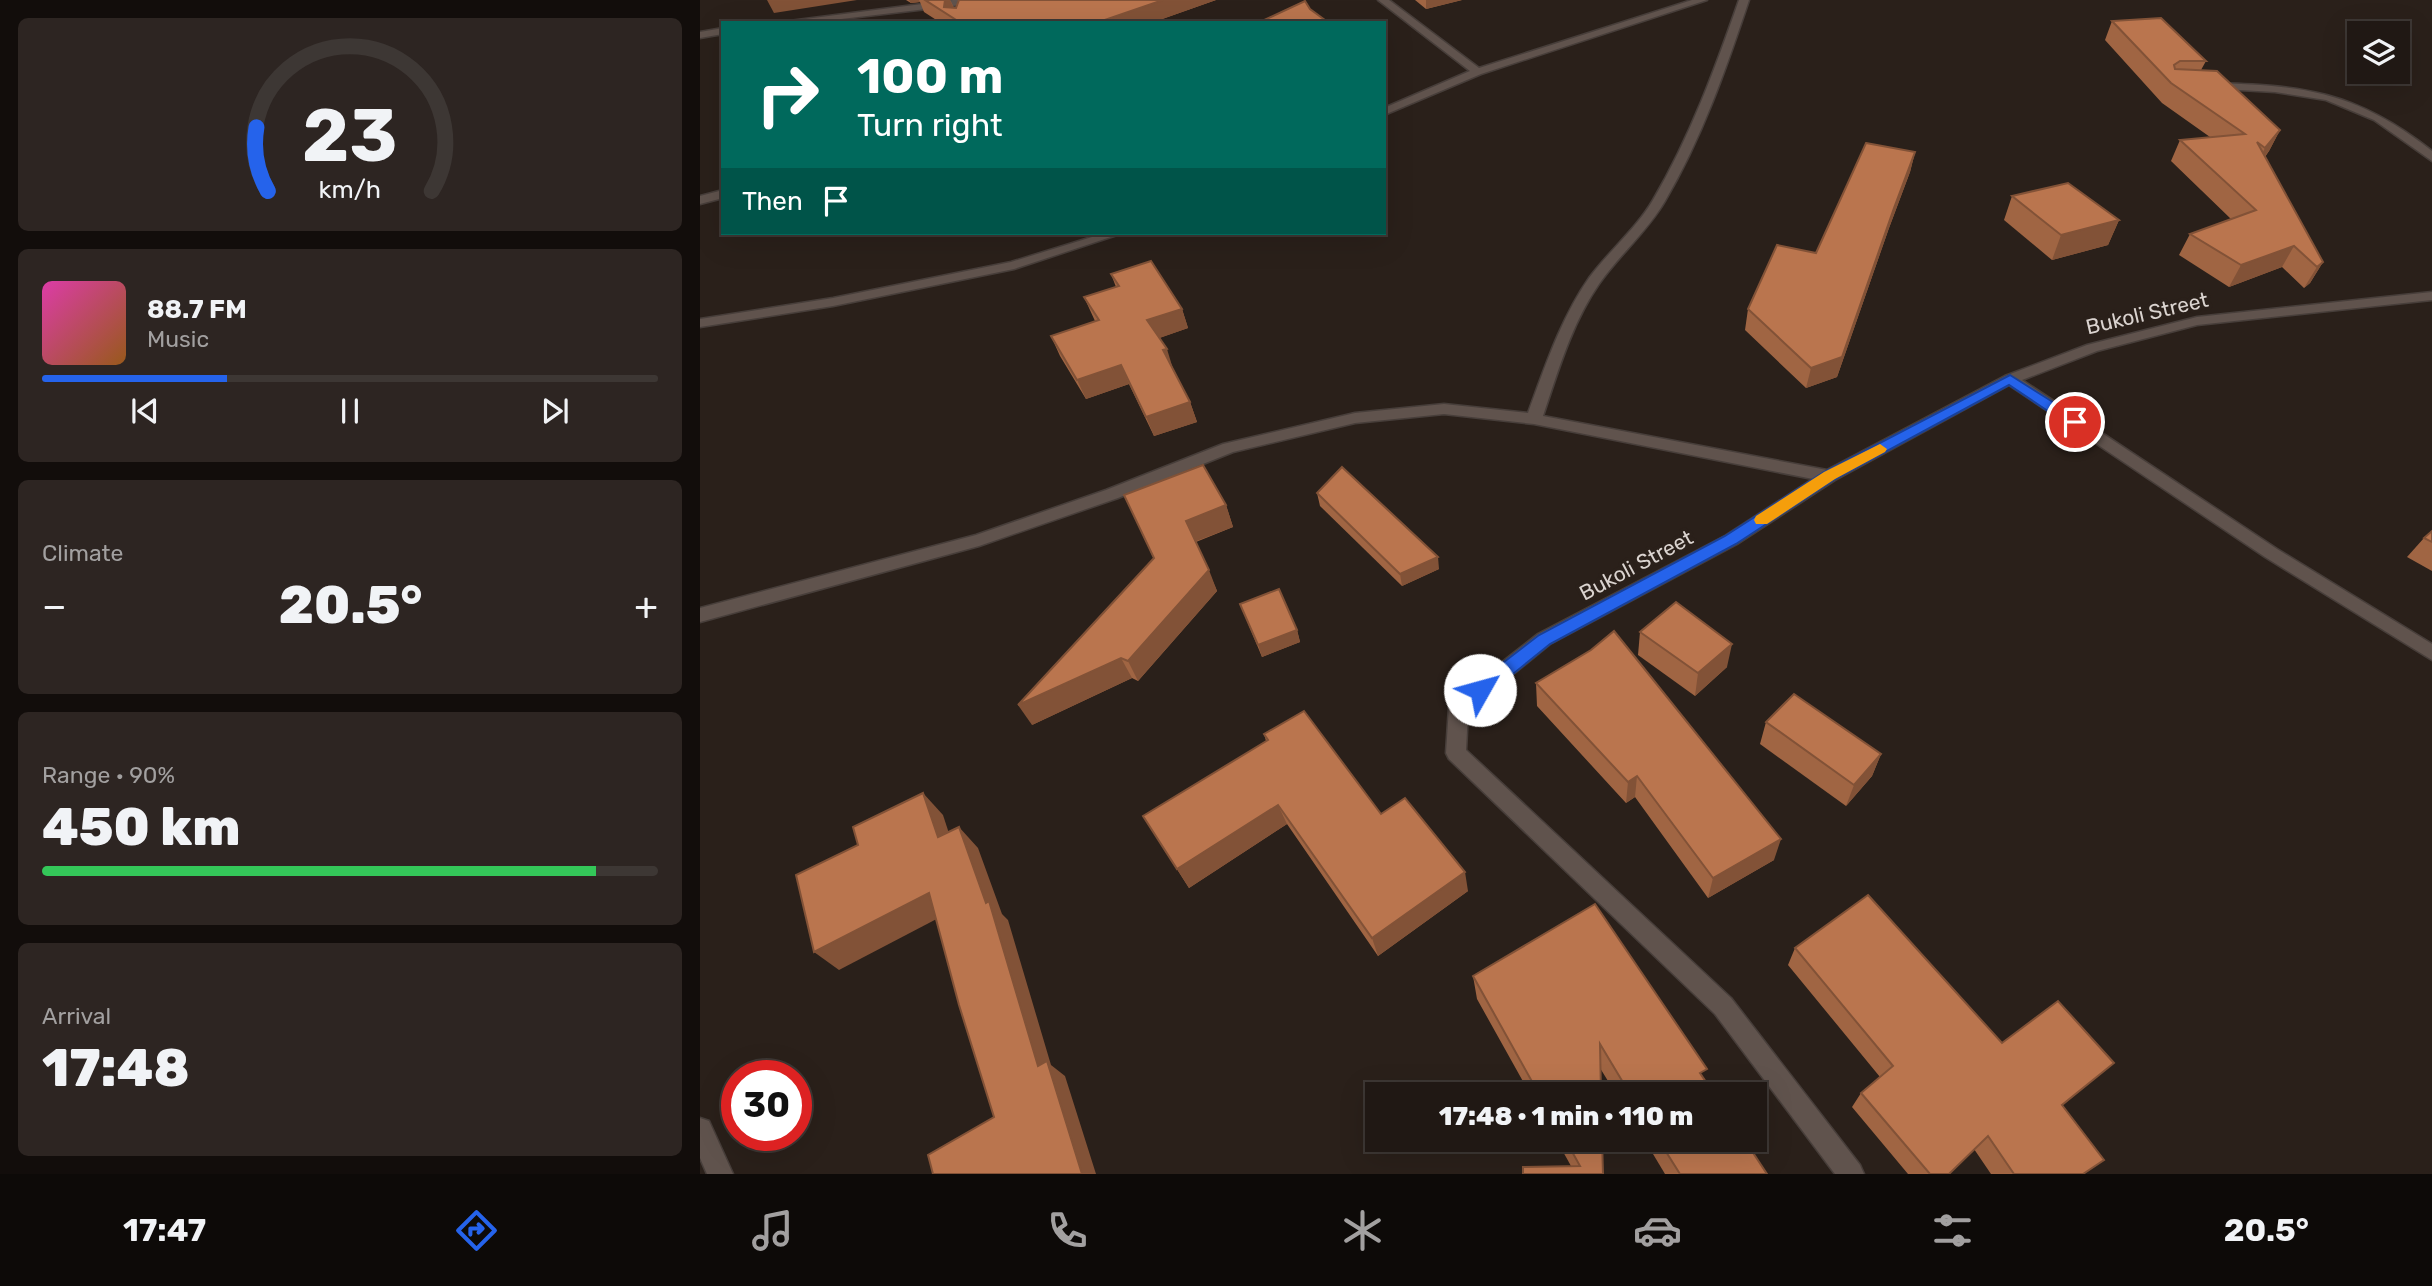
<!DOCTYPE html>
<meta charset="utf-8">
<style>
:root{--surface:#201814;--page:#2d2522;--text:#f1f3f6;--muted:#a2a0a0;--line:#3d3734;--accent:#2563eb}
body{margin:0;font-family:Rubik,sans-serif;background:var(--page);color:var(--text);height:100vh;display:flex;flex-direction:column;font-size:26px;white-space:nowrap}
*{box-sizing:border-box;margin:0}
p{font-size:23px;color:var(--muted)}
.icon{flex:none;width:38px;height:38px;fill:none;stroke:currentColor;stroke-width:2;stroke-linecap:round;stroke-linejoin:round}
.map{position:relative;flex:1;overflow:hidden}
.drawer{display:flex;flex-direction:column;gap:18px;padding:18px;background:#120d0b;width:700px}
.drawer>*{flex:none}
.hud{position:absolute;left:21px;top:21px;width:665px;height:214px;border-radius:0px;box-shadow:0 7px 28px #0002,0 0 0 2px var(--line);background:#00695c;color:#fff;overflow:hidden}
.buttons{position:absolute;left:1647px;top:21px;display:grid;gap:14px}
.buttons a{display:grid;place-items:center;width:63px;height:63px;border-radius:0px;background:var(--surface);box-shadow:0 7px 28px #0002,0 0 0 2px var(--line);font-size:35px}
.speed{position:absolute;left:21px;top:1060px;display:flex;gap:14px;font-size:35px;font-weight:700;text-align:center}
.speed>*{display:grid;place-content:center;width:91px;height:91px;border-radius:50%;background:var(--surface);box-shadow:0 7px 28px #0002,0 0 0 2px var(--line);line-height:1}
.speed .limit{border:10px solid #d22;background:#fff;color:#111}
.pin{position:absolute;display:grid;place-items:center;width:60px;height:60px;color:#fff;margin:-30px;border:4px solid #fff;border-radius:50%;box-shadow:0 2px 7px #0007}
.me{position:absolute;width:77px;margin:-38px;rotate:52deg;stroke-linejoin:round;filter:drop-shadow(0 0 5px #0008)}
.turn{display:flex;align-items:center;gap:24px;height:147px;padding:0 21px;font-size:32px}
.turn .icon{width:91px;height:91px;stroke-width:2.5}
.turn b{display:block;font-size:49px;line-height:60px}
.then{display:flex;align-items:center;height:66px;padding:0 21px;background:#0003;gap:14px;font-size:26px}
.big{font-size:52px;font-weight:800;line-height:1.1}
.drawer .card{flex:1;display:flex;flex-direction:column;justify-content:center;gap:10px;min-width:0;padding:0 24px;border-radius:10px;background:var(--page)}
.drawer .dial{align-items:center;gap:0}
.dial svg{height:182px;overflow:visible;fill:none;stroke:var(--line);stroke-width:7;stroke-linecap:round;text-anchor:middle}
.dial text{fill:var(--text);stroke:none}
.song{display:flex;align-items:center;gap:21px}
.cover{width:84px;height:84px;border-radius:10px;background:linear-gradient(135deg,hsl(320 70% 55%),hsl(30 70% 35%))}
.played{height:7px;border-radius:4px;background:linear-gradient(90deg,var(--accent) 30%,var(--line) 30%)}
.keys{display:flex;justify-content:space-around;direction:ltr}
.heat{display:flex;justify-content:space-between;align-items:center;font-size:38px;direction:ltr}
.charge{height:10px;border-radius:5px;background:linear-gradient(90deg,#34c759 90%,var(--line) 0)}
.trip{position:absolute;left:665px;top:1082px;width:402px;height:70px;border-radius:0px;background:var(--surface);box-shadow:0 7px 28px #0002,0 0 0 2px var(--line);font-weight:800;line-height:70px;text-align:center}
.dock{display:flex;height:112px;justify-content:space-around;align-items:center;background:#0d0a08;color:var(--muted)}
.dock .icon{width:49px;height:49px}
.dock .selected{color:var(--accent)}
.dock b{font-size:32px;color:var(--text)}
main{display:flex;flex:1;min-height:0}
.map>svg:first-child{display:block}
</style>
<main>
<section class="drawer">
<div class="card dial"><svg viewBox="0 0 100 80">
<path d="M14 69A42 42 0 1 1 86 69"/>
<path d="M14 69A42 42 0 0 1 9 41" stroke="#2563eb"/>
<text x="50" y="56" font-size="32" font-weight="700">23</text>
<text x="50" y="72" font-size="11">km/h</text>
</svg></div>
<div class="card">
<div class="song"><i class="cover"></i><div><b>88.7 FM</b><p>Music</p></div></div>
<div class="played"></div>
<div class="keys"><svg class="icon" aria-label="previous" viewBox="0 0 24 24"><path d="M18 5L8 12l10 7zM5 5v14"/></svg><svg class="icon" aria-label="pause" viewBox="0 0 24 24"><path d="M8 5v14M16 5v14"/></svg><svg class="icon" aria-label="next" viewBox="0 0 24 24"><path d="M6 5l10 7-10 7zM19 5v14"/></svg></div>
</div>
<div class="card"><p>Climate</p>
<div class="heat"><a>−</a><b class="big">20.5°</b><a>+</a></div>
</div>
<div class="card"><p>Range · 90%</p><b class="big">450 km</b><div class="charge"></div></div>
<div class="card"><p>Arrival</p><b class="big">17:48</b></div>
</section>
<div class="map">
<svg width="1732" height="1174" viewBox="0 0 1732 1174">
<rect width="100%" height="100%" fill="#2a201a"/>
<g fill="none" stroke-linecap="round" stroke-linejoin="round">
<defs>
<g id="minor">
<path d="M253 0H283L278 3 107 23H74Z"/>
<path d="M678 0H689L779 68 992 0H1007L781 74 684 115V108L770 71Z"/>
<path d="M1039 0H1049C1026 69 1002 138 965 201 947 232 919 255 899 284 872 323 858 371 843 416L1127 470 1305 376 1387 345 1497 317 1732 292V300L1497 325 1397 351 1322 380 1577 549 1732 644V660L1565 557 1309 385 1135 480 1037 544 850 644 768 711 766 750 1031 998 1160 1165 1164 1174H1135L1015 1014 749 759 746 753 749 707 752 701 838 634 1025 536 1113 479 834 424 744 414 655 423 533 452 418 498 279 546 0 622V608L276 535 406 490 523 444 655 413 744 404 828 413C845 367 861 318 889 278 909 251 936 229 953 200 990 137 1015 69 1039 0Z"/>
<path d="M23 28V34L0 38V32Z"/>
<path d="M1509 83C1603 85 1656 91 1732 151V161L1674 120 1626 100 1575 92 1505 88 1504 86Z"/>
<path d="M23 190V198L0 204V196Z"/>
<path d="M405 233H423L314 269 133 306 0 327V319L133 298 311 262Z"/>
<path d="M0 1118 9 1121 33 1174H7L0 1158Z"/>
</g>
</defs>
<use href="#minor" stroke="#473e3a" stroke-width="3"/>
<use href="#minor" fill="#60534d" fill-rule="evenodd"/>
</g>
<g fill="#a06543">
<path d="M206 0H250L254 8H256L259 0H516L451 23H241L224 12 220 2 211 3Z"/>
<path d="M715 0H762L726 9Z"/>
<path d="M1412 21 1506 61 1501 70 1580 130 1569 151 1565 157 1623 262 1610 283 1604 288 1582 267 1529 287 1479 255 1490 234 1531 219 1471 161 1480 140 1510 137 1462 103 1405 40Z"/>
<path d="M1215 152 1210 172 1189 228 1137 377 1106 388 1045 330 1048 309 1116 253Z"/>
<path d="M1312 196 1419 220 1408 245 1352 260 1304 220Z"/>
<path d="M411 274 482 309 488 328 459 338 473 369 490 402 497 422 454 436 429 384 386 399 360 356 351 336 395 321 384 297 416 287Z"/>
<path d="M617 493 739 569 702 586 620 506Z"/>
<path d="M424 495 526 505 533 527 496 542 517 591 438 681 432 678 332 725 454 559Z"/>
<path d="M1732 531V571L1707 557 1724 538Z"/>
<path d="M540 604 597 630 600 642 562 657Z"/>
<path d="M940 632 1027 667 995 696 938 655Z"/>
<path d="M836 683 1074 860 1008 898 935 797 926 803 837 706Z"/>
<path d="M1066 722 1181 754 1172 776 1146 806 1060 744Z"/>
<path d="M564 734 681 814 768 891 678 956 587 824 489 888 443 816 566 741Z"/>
<path d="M1095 948 1302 1043 1362 1105 1383 1174H1291L1274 1149 1249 1174H1208L1152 1107 1161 1093 1180 1077 1088 965Z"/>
<path d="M773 976 1004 1078 1014 1094H916L900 1068 901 1094H830L777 999Z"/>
<path d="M856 1139H902L903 1174 871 1166Z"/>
<path d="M944 1139H1044L1067 1174H965Z"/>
</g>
<g fill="#825237">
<path d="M67 0H157L74 13Z"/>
<path d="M209 0H219L220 2 211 3Z"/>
<path d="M245 0H250L254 8 244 7Z"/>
<path d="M463 0H516L451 23H396Z"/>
<path d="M726 0H762L726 9Z"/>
<path d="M1580 130 1569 151 1554 169 1565 148Z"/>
<path d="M1215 152 1210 172 1189 228 1137 377 1106 388 1111 368 1194 208Z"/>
<path d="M1419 220 1408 245 1352 260 1361 235Z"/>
<path d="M1594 246 1582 267 1529 287 1541 265Z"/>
<path d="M1623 262 1610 283 1604 288 1617 267Z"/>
<path d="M482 309 488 328 454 340 447 320Z"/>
<path d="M467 349 473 369 463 350Z"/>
<path d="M421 365 429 384 386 399 377 380Z"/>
<path d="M490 402 497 422 454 436 446 417Z"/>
<path d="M526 505 533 527 494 542 486 521Z"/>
<path d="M738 557 739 569 702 586 700 574Z"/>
<path d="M509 570 517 591 438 681 428 661Z"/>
<path d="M597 630 600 642 562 657 558 645Z"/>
<path d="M1032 644 1027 667 995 696 998 673Z"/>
<path d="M421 658 432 678 332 725 318 705Z"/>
<path d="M1181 754 1172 776 1146 806 1154 785Z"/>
<path d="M937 776 935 797 926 803 928 782Z"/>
<path d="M223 793 243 815 257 858 238 837Z"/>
<path d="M578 805 587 824 489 888 477 869Z"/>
<path d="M259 827 278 848 302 914 308 920 351 1065 365 1076 396 1174H382L338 1066 286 903Z"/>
<path d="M1081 839 1074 860 1008 898 1013 878Z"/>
<path d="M765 872 768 891 678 956 672 938Z"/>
<path d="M229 893 250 912 139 970 114 952Z"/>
</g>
<g fill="#ba754e" stroke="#825237" stroke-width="2">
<path d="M225 0H245L244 7 256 8 259 0H463L396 23H261Z"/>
<path d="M605 1 610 9 629 23H558Z"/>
<path d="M1461 18 1506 61H1480L1474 65 1475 69 1517 71 1580 130 1565 148 1557 142 1623 262 1617 267 1594 246 1541 265 1490 234 1556 210 1480 140 1545 134 1471 83 1412 21Z"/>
<path d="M1166 143 1215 152 1194 208 1142 357 1111 368 1048 309 1077 245 1116 253Z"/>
<path d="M1368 183 1419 220 1361 235 1312 196Z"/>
<path d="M451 261 482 309 447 320 467 349 463 350 490 402 446 417 421 365 377 380 351 336 399 320 384 297 419 286 411 274Z"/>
<path d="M503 465 526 505 486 521 509 570 428 661 421 658 318 705 454 558 424 495Z"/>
<path d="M642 467 738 557 700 574 617 493Z"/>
<path d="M1732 531V542L1724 538Z"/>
<path d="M579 589 597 630 558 645 540 604Z"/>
<path d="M976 602 1032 644 998 673 940 632Z"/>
<path d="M914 631 1081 839 1013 878 937 776 928 782 836 683 891 650Z"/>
<path d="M1094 694 1181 754 1154 785 1066 722Z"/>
<path d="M604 711 681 814 705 798 765 872 672 938 578 805 477 869 443 816 568 740 564 734Z"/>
<path d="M223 793 238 837 259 827 286 903 289 901 338 1066 347 1061 382 1174H233L228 1155 294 1117 259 1005 229 893 114 952 96 875 158 845 153 827Z"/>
<path d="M1168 895 1302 1043 1358 1001 1414 1063 1362 1105 1404 1160 1383 1174H1314L1288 1136 1249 1174H1230L1161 1093 1193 1066 1095 948Z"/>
<path d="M895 904 1007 1069 1000 1073 1014 1094H930L900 1044 901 1094H839L773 976Z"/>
<path d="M865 1139H902L903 1174H823V1167L880 1166Z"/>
<path d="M958 1139H1044L1067 1174H980Z"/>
</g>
<path fill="#2563eb" stroke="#184099" stroke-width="2" d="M1310 375 1380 419V426H1370L1309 385 1135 479 1036 544 850 644 787 695H774L772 690 774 685 839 635 1025 536 1124 472Z"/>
<path fill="#f59e0b" d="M1180 444 1187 449 1185 452 1135 479 1067 524H1056L1054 520 1056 516 1124 472Z"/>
<g text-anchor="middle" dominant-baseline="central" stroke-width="7" stroke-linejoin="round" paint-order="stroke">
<g font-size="21" fill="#dad3cf" stroke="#2a201a">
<text transform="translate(1447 313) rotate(-13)">Bukoli Street</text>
<text transform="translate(936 565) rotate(-28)">Bukoli Street</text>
</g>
</g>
</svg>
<div class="buttons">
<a><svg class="icon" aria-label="layers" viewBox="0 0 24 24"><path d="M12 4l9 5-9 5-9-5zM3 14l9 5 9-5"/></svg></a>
</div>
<div class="speed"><div class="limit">30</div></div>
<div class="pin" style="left:1375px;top:422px;background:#d93025"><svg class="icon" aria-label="arrive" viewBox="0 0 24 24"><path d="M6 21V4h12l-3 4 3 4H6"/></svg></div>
<svg class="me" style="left:780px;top:690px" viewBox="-20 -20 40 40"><circle r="19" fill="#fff"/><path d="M0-13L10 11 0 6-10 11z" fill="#2563eb"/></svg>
<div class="trip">17:48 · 1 min · 110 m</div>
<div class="hud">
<div class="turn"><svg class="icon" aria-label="right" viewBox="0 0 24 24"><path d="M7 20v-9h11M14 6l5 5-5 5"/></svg><div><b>100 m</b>Turn right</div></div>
<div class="then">Then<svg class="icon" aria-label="arrive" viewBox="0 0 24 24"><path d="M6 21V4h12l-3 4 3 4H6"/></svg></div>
</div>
</div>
</main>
<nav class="dock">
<b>17:47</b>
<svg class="icon selected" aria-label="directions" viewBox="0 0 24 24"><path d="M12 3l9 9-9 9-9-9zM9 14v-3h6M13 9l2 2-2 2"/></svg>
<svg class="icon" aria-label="music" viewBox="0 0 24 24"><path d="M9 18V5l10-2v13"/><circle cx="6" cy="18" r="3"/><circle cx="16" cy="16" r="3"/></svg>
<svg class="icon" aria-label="phone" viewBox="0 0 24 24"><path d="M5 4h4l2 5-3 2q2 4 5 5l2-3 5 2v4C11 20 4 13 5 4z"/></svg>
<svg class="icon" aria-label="climate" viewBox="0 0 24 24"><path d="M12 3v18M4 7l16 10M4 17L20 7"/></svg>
<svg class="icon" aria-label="car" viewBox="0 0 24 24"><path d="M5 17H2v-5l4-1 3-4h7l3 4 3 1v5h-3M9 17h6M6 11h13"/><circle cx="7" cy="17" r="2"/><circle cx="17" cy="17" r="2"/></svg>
<svg class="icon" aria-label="filters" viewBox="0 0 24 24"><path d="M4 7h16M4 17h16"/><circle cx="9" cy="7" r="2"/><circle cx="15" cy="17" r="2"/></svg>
<b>20.5°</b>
</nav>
